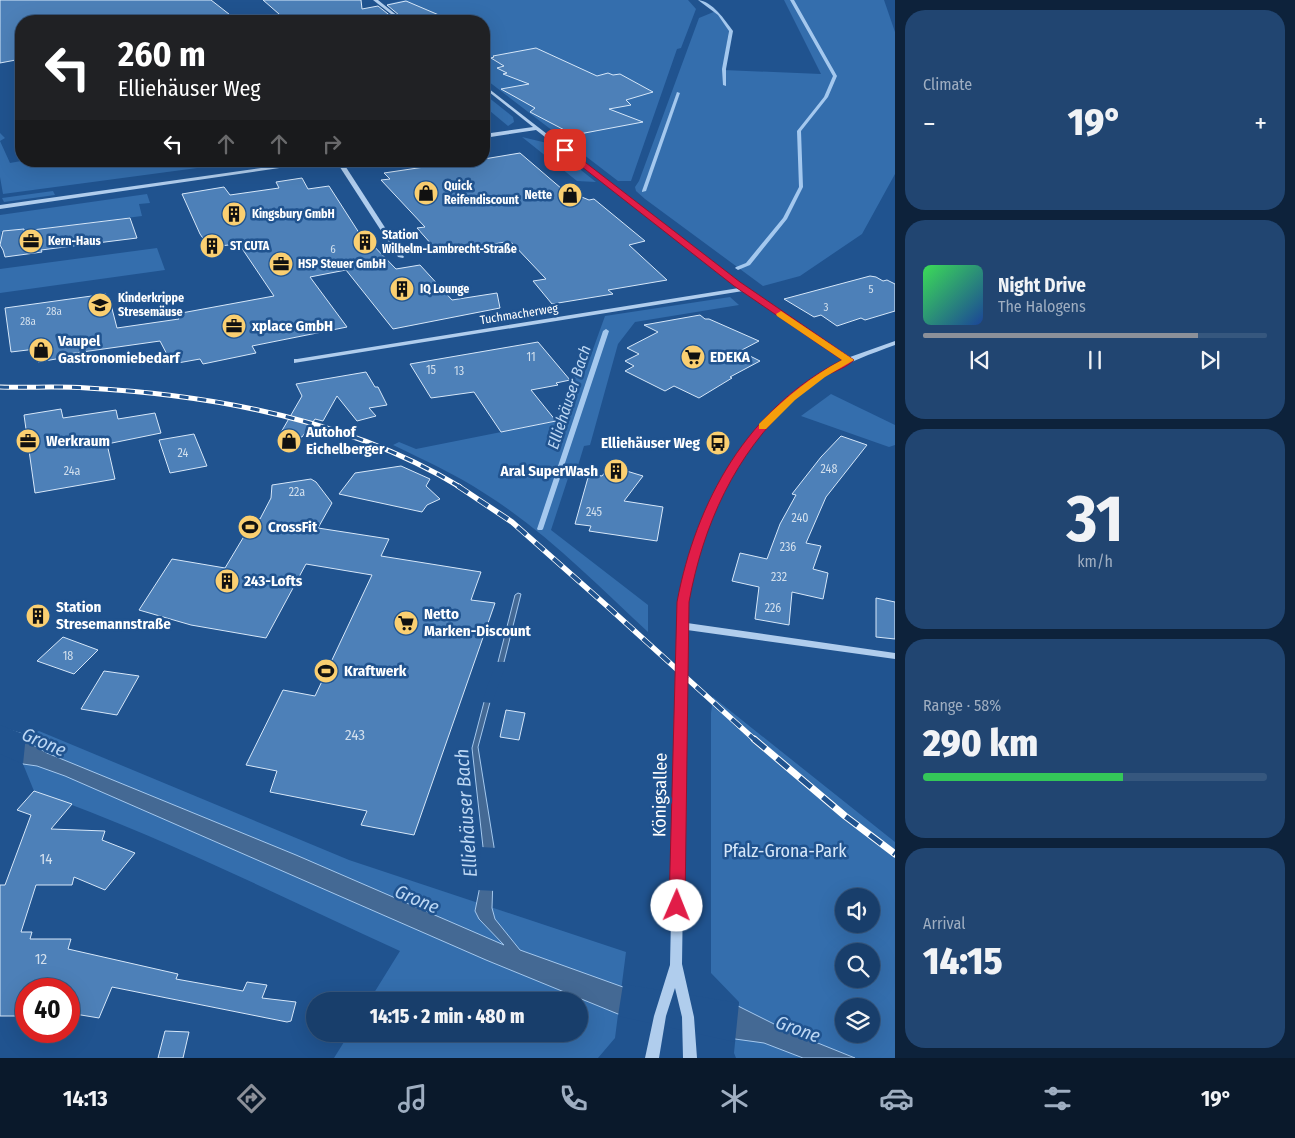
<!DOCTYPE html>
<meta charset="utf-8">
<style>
:root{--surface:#183e6b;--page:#214571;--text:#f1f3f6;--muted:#9faec1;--line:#36577e;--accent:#8c9099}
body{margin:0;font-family:"Fira Sans Condensed",sans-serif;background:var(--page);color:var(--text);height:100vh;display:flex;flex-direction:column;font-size:19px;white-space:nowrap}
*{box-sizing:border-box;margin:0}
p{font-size:16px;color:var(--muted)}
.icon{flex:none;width:28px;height:28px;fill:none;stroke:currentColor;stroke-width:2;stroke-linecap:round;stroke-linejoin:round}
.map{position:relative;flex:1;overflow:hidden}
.side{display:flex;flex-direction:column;gap:10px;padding:10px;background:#0d223b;width:400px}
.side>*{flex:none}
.hud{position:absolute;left:15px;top:15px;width:475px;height:152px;border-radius:20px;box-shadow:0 5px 20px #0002,0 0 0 1px var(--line);background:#202124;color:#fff;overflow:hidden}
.buttons{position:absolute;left:835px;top:888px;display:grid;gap:10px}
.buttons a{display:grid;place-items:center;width:45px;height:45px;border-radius:50%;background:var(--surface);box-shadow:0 5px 20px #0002,0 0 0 1px var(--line);font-size:25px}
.speed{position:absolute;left:15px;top:978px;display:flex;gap:10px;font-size:25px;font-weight:700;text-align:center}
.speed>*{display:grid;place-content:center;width:65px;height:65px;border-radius:50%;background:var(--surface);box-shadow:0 5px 20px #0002,0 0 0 1px var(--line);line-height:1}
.speed .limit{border:8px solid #d22;background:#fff;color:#111}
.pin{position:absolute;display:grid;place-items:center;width:42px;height:42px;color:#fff;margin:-21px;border-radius:10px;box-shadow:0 2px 8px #0006}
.me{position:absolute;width:55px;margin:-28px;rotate:1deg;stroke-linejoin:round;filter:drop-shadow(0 0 4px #0008)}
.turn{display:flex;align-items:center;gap:18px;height:105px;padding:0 20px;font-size:22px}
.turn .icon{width:65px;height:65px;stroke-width:2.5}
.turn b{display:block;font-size:35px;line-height:42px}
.lanes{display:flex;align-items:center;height:48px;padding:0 20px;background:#0003;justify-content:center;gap:25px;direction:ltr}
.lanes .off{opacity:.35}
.big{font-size:38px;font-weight:800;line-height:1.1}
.side .card{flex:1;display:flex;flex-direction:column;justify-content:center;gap:8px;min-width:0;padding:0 18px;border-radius:20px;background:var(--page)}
.side .dial{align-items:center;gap:0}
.dial b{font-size:65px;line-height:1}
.song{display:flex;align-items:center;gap:15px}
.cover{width:60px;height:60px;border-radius:8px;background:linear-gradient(135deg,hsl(130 70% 55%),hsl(220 70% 35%))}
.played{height:5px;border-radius:2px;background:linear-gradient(90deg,var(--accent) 80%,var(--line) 80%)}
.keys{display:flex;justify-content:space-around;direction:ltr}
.heat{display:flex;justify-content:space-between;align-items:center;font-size:28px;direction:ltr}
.charge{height:8px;border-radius:4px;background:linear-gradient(90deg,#34c759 58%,var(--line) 0)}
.trip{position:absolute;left:306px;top:992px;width:282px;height:50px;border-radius:25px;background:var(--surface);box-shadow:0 5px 20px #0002,0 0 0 1px var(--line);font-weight:800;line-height:50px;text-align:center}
.menu{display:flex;height:80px;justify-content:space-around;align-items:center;background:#0a192b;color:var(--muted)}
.menu .icon{width:35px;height:35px}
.menu .current{color:var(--accent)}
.menu b{font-size:22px;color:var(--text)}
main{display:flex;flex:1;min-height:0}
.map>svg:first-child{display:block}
</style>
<main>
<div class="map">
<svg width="895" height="1058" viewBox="0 0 895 1058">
<rect width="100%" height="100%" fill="#20538f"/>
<g fill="#346ead" fill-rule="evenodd">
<path d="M405 0H688L696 9 681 48 677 49 631 181H618L484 78V21H409L387 4Z"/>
<path d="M784 0H884L895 32V174L862 234 800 276 763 286 645 199 636 191 635 187 639 181 699 18 716 11 729 29 723 70 821 74Z"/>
<path d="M484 95 488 97 513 117 514 122 508 126 484 106Z"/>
<path d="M0 133 5 138 0 141 10 163 21 161H193L197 168 3 194 0 177Z"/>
<path d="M522 137 547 143 596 182 577 181Z"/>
<path d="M53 191 55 195 4 202 2 198Z"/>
<path d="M147 194 150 203 139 204 142 216 24 231 23 229 1 232 2 240 0 242V215Z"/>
<path d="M157 248 165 270 0 293V269Z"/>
<path d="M730 297 739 305 635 322 618 344 590 445 584 446 576 472H570L551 530 648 605V632C596 584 545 531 484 493 455 474 424 460 393 445L399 442 416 449 556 421 574 376 583 377 605 316Z"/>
<path d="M831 394 895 425V445L889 447 801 416Z"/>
<path d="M713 697 895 842V1058H736L734 1053 739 1002 711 973V713ZM844 896H871V924H844ZM844 951H871V979H844ZM844 1006H871V1034H844Z"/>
<path d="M39 731 349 860 626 952 615 1038 598 1058H334L349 1034H580V1001H369L400 951C279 896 159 835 34 791L23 764 26 735Z"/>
</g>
<path fill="#446994" stroke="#a4c8ee" d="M518 593 521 594 504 662 490 702 478 747 494 847 492 908 495 919 520 950 623 987 738 1006 788 1031 855 1058H803L764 1043 735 1039 618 1014 486 960 65 776 37 766 23 764 0 727 26 735 33 745 47 753 296 855 504 945 479 919 475 911 479 891 483 847 472 748 484 702 498 662 515 595Z"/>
<g fill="#20538f">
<path d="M496 662H507L492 703 482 702Z"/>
<path d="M0 725 26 735 23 764 0 754Z"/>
<path d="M481 847 496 848V891L477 890Z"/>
<path d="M623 984 739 1003 735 1042 618 1016Z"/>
</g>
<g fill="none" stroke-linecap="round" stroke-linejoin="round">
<g fill="#a4c8ee" fill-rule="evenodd">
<path d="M698 0C712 1 725 20 733 31L726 69V86L723 85 722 69 729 31 718 15Z"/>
<path d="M790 0H794L837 76 828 97 801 131 803 187 787 219 750 265 738 270 735 268 736 267 746 263 783 218 799 187 797 131 824 97 833 76Z"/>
<path d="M677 92 680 93 646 191 642 192V191Z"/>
<path d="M606 329 609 331 543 529 542 530H538L537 529 603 331Z"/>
</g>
</g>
<g fill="#4d80b8" stroke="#d6e7f9">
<path d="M0 0H211L234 18 213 21H109L104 16 64 21H21V59L0 63Z"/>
<path d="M263 0H361L362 9 378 6 397 21H287Z"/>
<path d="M406 1 453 21H406L387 5Z"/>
<path d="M536 48 597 76 608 73 613 75 620 74 653 92 626 100 631 105 609 109 643 122 574 135 530 112 535 108 501 89 529 84 503 74 507 73 497 68 504 66 491 58 494 57 493 56Z"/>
<path d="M520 153 562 189 589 200 594 199 645 241 629 245 667 280 608 290 613 294 552 304 533 281 546 279 512 243 507 244 505 242 440 254 417 228 425 227 381 180 390 179 384 173 431 166 484 161V159Z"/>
<path d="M302 178 308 189 329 186 363 239 366 238 396 269 420 265 452 300 497 293 500 308 393 329 346 270 310 277 347 327 252 346 256 353 203 364 200 359 172 364 160 341 61 355 62 358 38 362 36 349 11 352 5 308 106 294 108 302 110 301 117 328 179 319 176 314 274 296 239 244 209 247 200 234 182 194 224 187 230 195 279 188 276 182Z"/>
<path d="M130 218 137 238 41 250 42 252 5 257 3 250 0 245 3 231 24 229V231Z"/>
<path d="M870 276 876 277 883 281 887 280 895 284V311L865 320 861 318 837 326 821 315 814 317 784 299Z"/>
<path d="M700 315 705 319H709L759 341 740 351 760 361 730 377 732 378 699 398 674 386 665 391 625 371 634 366 625 361 639 354 627 348 658 332 644 325Z"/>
<path d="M538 342 570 380 556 383 558 385 531 390 556 421 501 432 474 392 431 398 410 364Z"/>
<path d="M366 372 375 387H378L387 405 369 408 376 416 357 421 337 396 323 421 315 419 302 437 280 434 302 396 296 384Z"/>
<path d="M61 409 63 418 116 410 118 419 155 413 161 433 107 444 115 479 35 493 24 415Z"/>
<path d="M194 434 207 466 170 473 159 440Z"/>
<path d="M841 436 867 445 826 497 806 543 821 546 813 569 828 573 823 599 792 592 789 625 755 619 759 587 732 581 740 553 767 559 780 524 796 495 792 494 821 457Z"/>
<path d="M401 466 430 479 426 486 440 499 427 505 422 512 339 494 355 473Z"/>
<path d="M610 466 643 476 624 501 663 507 657 541 589 531 591 526 575 524 589 474 602 476Z"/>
<path d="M311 479 316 482 332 503 318 528 389 539 381 556 481 572 471 600 495 603 414 835 361 825 367 811 270 792 277 771 246 765 283 690 315 696 372 575 306 564 266 638 191 625 139 610 172 559 225 568 255 518 260 519 271 498 272 485Z"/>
<path d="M876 598 895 602V639L876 637Z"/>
<path d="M63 637 98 650 74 674 37 661Z"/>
<path d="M104 671 139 676 117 715 81 709Z"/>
<path d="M506 710 525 713 519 740 500 737Z"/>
<path d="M34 791 72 804 51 829 105 831 102 840 135 853 105 890 74 877 72 885H36L21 932H32L30 939H71L68 949 178 974 176 979 243 991 247 982 267 985 262 998 296 1002 291 1021 287 1022 112 987 99 1018 69 1013V989H26V1016H0V885H5L31 815 17 810Z"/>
<path d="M165 1031 189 1032 183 1058H158Z"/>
</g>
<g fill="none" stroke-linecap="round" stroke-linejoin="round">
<g fill="#b0cded" fill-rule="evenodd">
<path d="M373 0H378L404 21H400Z"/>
<path d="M484 85 739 283 850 357 895 341V345C871 354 847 362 825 376 748 425 689 532 687 623L895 653V659L687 630 682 964 694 1017 697 1058H683L682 1017 675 988 666 1016 659 1058H645L654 1016 670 965 678 602C683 580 688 557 696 536 722 463 772 393 844 360L743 291 294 363V359H297L739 288 536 130 484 138V134L533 127 484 88Z"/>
<path d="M310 161H327L0 209V205Z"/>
<path d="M336 161H342L404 257 403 258 398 257Z"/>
</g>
<defs>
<path id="rail-far2" d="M0 387C29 388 58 386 87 388 214 395 350 420 460 487"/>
<path id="rail-far1" d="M458 486 512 522 607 606 755 740"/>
<path id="rail" d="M754 739 845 816 895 854"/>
</defs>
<use href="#rail-far2" stroke="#fff" stroke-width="5"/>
<use href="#rail-far1" stroke="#fff" stroke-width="5.5"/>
<use href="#rail" stroke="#fff" stroke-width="7"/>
<use href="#rail-far2" stroke="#20538f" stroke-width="3" stroke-dasharray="9" stroke-linecap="butt"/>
<use href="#rail-far1" stroke="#20538f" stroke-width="4" stroke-dasharray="12" stroke-linecap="butt"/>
<use href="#rail" stroke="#20538f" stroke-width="5" stroke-dasharray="15" stroke-linecap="butt"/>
</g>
<path fill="#e11d48" stroke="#92132f" d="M563 149H568L740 282 854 360C847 367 836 371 827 375 816 381 804 391 794 400 735 454 703 525 689 602L685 906 683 910 677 912 671 910 669 906 677 602C696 501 748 408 842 360L734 286 563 152Z"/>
<path fill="#f59e0b" d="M781 311 854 360 825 377 795 400 766 429H759V424C785 398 810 377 842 360L777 316 776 314Z"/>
<defs>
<symbol id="shop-disc" viewBox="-11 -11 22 22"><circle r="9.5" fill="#facf71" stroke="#20538f"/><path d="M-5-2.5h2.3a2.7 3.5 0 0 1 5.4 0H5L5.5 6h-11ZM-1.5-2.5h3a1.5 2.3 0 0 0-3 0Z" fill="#111"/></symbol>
<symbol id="building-disc" viewBox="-11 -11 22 22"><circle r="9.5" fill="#facf71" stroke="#20538f"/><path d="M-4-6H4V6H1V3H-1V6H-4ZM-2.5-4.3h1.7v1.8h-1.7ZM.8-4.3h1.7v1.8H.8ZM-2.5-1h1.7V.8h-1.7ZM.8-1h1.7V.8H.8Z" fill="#111"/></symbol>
<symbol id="office-disc" viewBox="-11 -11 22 22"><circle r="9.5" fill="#facf71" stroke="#20538f"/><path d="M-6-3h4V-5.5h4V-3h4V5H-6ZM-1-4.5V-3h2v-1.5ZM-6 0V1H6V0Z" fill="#111"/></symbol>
<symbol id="school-disc" viewBox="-11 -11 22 22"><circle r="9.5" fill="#facf71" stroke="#20538f"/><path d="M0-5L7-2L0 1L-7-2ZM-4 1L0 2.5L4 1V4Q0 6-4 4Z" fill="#111"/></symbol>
<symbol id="supermarket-disc" viewBox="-11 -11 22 22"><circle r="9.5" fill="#facf71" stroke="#20538f"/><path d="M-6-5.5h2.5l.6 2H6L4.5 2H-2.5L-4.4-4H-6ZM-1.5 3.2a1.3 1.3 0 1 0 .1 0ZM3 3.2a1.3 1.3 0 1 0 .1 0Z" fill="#111"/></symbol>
<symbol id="bus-disc" viewBox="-11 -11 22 22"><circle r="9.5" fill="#facf71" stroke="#20538f"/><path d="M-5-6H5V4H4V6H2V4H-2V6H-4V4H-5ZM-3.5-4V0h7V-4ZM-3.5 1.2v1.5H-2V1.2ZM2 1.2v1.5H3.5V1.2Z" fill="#111"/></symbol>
<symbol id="stadium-disc" viewBox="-11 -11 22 22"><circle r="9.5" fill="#facf71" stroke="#20538f"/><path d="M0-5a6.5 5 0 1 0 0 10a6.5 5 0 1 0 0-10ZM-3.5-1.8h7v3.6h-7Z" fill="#111"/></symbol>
</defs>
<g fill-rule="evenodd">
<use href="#shop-disc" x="412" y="179" width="28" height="28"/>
<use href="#shop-disc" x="556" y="181" width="28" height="28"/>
<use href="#building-disc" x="220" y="200" width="28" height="28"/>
<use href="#office-disc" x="17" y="227" width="28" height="28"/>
<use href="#building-disc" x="351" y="228" width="28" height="28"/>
<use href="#building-disc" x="198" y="232" width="28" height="28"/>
<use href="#office-disc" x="267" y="250" width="28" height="28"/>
<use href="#building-disc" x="388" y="275" width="28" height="28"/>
<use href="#school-disc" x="86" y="291" width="28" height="28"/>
<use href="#office-disc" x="220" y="312" width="28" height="28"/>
<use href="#shop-disc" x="27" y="336" width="28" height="28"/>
<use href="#supermarket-disc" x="679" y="343" width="28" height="28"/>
<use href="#office-disc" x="14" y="427" width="28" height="28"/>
<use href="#shop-disc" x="275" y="427" width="28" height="28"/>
<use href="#bus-disc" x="704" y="429" width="28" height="28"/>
<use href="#building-disc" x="602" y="457" width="28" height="28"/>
<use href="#stadium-disc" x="236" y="513" width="28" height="28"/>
<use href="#building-disc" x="213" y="567" width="28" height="28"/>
<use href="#building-disc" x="24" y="602" width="28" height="28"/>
<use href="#supermarket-disc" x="392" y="609" width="28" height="28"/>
<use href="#stadium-disc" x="312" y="657" width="28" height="28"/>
</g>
<g text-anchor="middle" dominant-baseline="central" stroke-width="5" stroke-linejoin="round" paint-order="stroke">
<g font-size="11" fill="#d2dfed">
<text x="333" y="249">6</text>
<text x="871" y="289">5</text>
<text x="826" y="307">3</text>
<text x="54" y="311">28a</text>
<text x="28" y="321">28a</text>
</g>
<g font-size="12" font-weight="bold" fill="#fff" stroke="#20538f" text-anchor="start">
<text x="444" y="186">Quick<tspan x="444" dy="14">Reifendiscount</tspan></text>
<text x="552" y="195" text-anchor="end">Nette</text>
<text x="252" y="214">Kingsbury GmbH</text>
<text x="382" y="235">Station<tspan x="382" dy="14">Wilhelm-Lambrecht-Straße</tspan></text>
<text x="48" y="241">Kern-Haus</text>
<text x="230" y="246">ST CUTA</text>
<text x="298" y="264">HSP Steuer GmbH</text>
<text x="420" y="289">IQ Lounge</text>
<text x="118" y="298">Kinderkrippe<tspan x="118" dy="14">Stresemäuse</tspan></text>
</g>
<g font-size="12" fill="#fff" stroke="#20538f">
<text transform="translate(519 314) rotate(-9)">Tuchmacherweg</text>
</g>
<g font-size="12" fill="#d2dfed">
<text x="531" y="357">11</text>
<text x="431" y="370">15</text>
<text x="459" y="371">13</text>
<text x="183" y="453">24</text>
<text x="829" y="469">248</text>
<text x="72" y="471">24a</text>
<text x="297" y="492">22a</text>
<text x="594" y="512">245</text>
<text x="800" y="518">240</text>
<text x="788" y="547">236</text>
<text x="779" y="577">232</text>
<text x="773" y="608">226</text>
<text x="68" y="656">18</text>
</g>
<g font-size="15" font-weight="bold" fill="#fff" stroke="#20538f" text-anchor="start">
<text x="252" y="326">xplace GmbH</text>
<text x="58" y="341">Vaupel<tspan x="58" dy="17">Gastronomiebedarf</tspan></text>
<text x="710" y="357">EDEKA</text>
<text x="306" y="432">Autohof<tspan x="306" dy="17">Eichelberger</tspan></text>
<text x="46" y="441">Werkraum</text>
<text x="700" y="443" text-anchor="end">Elliehäuser Weg</text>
<text x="598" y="471" text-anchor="end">Aral SuperWash</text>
<text x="268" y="527">CrossFit</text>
<text x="244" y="581">243-Lofts</text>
<text x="56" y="607">Station<tspan x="56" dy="17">Stresemannstraße</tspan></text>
<text x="424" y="614">Netto<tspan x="424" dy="17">Marken-Discount</tspan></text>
<text x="344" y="671">Kraftwerk</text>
</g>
<g font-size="15" fill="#d2dfed">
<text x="355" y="735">243</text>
<text x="46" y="859">14</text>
<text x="41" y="959">12</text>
</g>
<g font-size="16" font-style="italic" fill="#bcd7f4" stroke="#20538f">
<text transform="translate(569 397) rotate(-72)">Elliehäuser Bach</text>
</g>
<g font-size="18" fill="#fff" stroke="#20538f">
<text transform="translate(660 795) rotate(-89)">Königsallee</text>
</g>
<g font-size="18" fill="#d6e7f9" stroke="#20538f">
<text x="785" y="851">Pfalz-Grona-Park</text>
</g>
<g font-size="19" font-style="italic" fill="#bcd7f4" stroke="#20538f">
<text transform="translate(44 742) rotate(23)">Grone</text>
<text transform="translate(466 813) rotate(-94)">Elliehäuser Bach</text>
<text transform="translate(417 899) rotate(23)">Grone</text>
<text transform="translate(798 1029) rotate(20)">Grone</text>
</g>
</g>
</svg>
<div class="buttons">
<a><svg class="icon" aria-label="sound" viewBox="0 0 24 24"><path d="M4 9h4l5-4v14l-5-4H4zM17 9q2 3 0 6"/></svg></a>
<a><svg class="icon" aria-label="search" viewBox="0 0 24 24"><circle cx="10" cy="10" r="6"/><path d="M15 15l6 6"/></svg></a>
<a><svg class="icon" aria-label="layers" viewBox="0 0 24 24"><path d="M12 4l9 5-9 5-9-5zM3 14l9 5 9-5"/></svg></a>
</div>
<div class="speed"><div class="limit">40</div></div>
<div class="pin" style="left:565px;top:150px;background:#d93025"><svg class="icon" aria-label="arrive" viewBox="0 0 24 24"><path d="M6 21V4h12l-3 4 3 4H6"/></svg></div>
<svg class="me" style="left:677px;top:906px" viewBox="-20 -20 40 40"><circle r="19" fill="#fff"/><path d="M0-13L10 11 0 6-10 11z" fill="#e11d48"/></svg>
<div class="trip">14:15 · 2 min · 480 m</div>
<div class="hud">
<div class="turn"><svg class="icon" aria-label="left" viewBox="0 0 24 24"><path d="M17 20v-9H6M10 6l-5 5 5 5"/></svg><div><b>260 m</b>Elliehäuser Weg</div></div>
<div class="lanes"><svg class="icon" aria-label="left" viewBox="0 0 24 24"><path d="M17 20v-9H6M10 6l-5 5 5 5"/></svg><svg class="icon off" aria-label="ahead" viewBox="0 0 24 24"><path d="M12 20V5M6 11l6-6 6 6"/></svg><svg class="icon off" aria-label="ahead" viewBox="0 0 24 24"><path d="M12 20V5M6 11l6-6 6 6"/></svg><svg class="icon off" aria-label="right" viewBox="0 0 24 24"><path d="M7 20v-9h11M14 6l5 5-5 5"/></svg></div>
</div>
</div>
<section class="side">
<div class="card"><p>Climate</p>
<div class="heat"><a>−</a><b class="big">19°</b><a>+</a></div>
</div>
<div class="card">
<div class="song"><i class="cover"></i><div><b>Night Drive</b><p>The Halogens</p></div></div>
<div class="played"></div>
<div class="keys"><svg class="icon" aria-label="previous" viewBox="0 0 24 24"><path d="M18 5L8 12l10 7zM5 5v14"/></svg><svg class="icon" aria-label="pause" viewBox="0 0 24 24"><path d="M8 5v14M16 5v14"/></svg><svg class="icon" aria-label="next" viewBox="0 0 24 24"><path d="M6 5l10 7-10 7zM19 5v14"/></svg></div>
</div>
<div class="card dial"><b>31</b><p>km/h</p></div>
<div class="card"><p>Range · 58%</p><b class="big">290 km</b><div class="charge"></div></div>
<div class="card"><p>Arrival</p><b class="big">14:15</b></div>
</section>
</main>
<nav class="menu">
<b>14:13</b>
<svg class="icon current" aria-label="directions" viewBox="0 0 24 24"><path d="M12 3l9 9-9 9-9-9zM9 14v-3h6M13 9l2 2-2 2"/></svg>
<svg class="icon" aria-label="music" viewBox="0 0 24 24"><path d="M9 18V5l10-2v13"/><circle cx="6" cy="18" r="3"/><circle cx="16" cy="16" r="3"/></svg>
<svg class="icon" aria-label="phone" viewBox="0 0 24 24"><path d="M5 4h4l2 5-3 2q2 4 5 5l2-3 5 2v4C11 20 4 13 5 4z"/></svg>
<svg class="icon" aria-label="climate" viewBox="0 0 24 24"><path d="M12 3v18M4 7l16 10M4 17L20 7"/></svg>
<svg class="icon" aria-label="car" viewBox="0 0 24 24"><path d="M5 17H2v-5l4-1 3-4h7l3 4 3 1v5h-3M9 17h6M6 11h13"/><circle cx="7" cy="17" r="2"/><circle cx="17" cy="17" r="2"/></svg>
<svg class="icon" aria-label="filters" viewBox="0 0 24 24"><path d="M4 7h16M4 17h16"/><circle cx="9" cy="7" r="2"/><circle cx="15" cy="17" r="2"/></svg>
<b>19°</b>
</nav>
